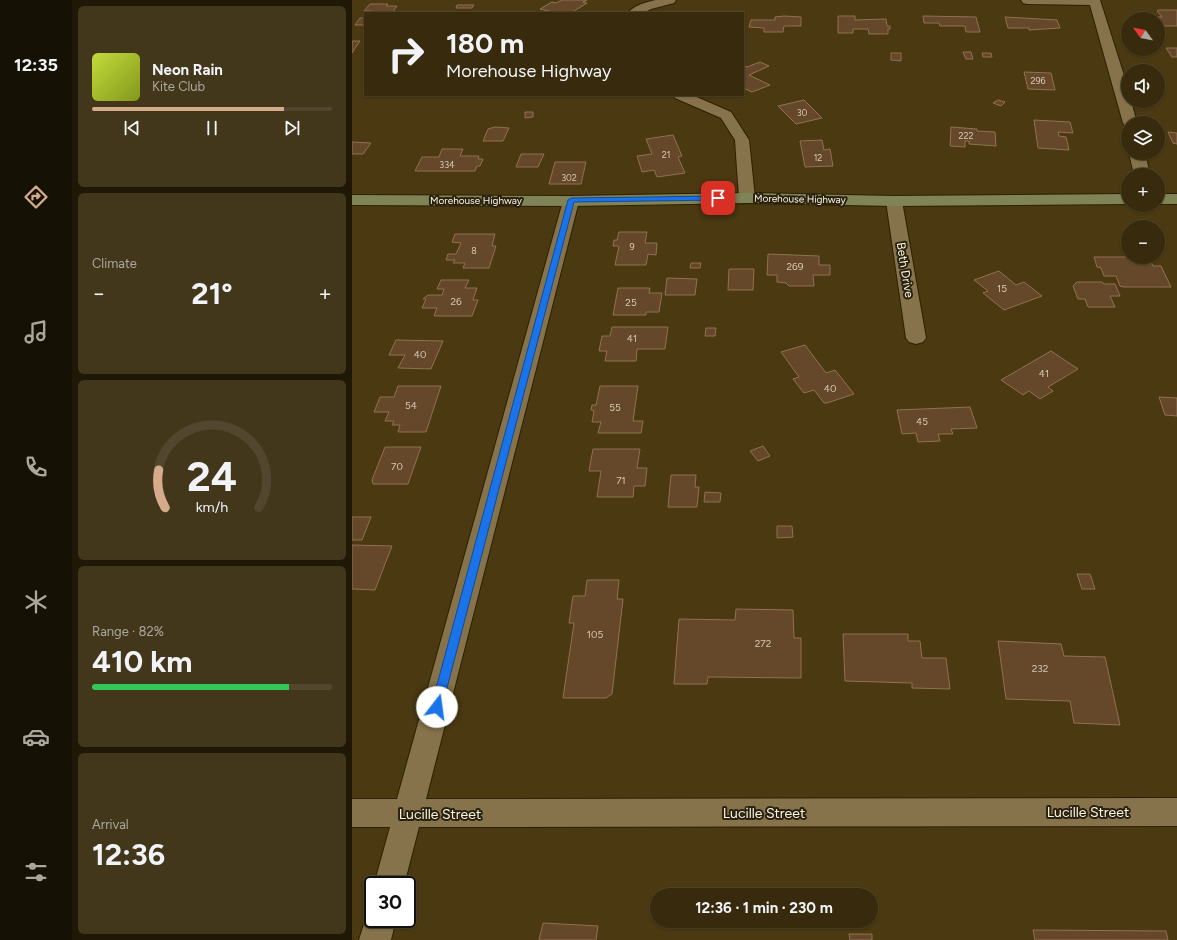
<!DOCTYPE html>
<meta charset="utf-8">
<style>
:root{--surface:#382b0d;--page:#43371b;--text:#f1f3f6;--muted:#aba79d;--line:#52472e;--accent:#d6ab8b}
body{margin:0;font-family:Figtree,sans-serif;background:var(--page);color:var(--text);height:100vh;display:flex;flex-direction:column;font-size:15px;white-space:nowrap}
*{box-sizing:border-box;margin:0}
p{font-size:13px;color:var(--muted)}
.icon{flex:none;width:22px;height:22px;fill:none;stroke:currentColor;stroke-width:2;stroke-linecap:round;stroke-linejoin:round}
.map{position:relative;flex:1;overflow:hidden}
.side{display:flex;flex-direction:column;gap:6px;padding:6px;background:#1f1807;width:280px}
.side>*{flex:none}
.hud{position:absolute;left:12px;top:12px;width:380px;height:84px;border-radius:0px;box-shadow:0 1px 3px #0004,0 0 0 1px var(--line);background:#382b0d;color:var(--text);overflow:hidden}
.needle{width:26px;rotate:303deg}
.controls{position:absolute;left:769px;top:12px;display:grid;gap:8px}
.controls a{display:grid;place-items:center;width:44px;height:44px;border-radius:50%;background:var(--surface);box-shadow:0 1px 3px #0004,0 0 0 1px var(--line);font-size:20px}
.speed{position:absolute;left:12px;top:876px;display:flex;gap:8px;font-size:20px;font-weight:700;text-align:center}
.speed>*{display:grid;place-content:center;width:52px;height:52px;border-radius:50%;background:var(--surface);box-shadow:0 1px 3px #0004,0 0 0 1px var(--line);line-height:1}
.speed .limit{border:2px solid #111;border-radius:6px;background:#fff;color:#111}
.pin{position:absolute;display:grid;place-items:center;width:34px;height:34px;color:#fff;margin:-17px;border-radius:8px;box-shadow:0 2px 6px #0006}
.me{position:absolute;width:44px;margin:-22px;rotate:15deg;stroke-linejoin:round;filter:drop-shadow(0 0 3px #0008)}
.turn{display:flex;align-items:center;gap:14px;height:84px;padding:0 16px;font-size:18px}
.turn .icon{width:52px;height:52px;stroke-width:2.5}
.turn b{display:block;font-size:28px;line-height:34px}
.big{font-size:30px;font-weight:700;line-height:1.1}
.side .tile{flex:1;display:flex;flex-direction:column;justify-content:center;gap:6px;min-width:0;padding:0 14px;border-radius:6px;background:var(--page)}
.side .dial{align-items:center;gap:0}
.dial svg{height:104px;overflow:visible;fill:none;stroke:var(--line);stroke-width:7;stroke-linecap:round;text-anchor:middle}
.dial text{fill:var(--text);stroke:none}
.song{display:flex;align-items:center;gap:12px}
.cover{width:48px;height:48px;border-radius:6px;background:linear-gradient(135deg,hsl(70 70% 55%),hsl(70 70% 35%))}
.played{height:4px;border-radius:2px;background:linear-gradient(90deg,var(--accent) 80%,var(--line) 80%)}
.keys{display:flex;justify-content:space-around;direction:ltr}
.heat{display:flex;justify-content:space-between;align-items:center;font-size:22px;direction:ltr}
.charge{height:6px;border-radius:3px;background:linear-gradient(90deg,#34c759 82%,var(--line) 0)}
.trip{position:absolute;left:298px;top:888px;width:228px;height:40px;border-radius:20px;background:var(--surface);box-shadow:0 1px 3px #0004,0 0 0 1px var(--line);font-weight:700;line-height:40px;text-align:center}
main{display:flex;flex:1;min-height:0}
.menu{display:flex;flex-direction:column;width:72px;justify-content:space-around;align-items:center;background:#161105;color:var(--muted)}
.menu .icon{width:28px;height:28px}
.menu .selected{color:var(--accent)}
.menu b{font-size:18px;color:var(--text)}
.map>svg:first-child{display:block}
</style>
<main>
<nav class="menu">
<b>12:35</b>
<svg class="icon selected" aria-label="directions" viewBox="0 0 24 24"><path d="M12 3l9 9-9 9-9-9zM9 14v-3h6M13 9l2 2-2 2"/></svg>
<svg class="icon" aria-label="music" viewBox="0 0 24 24"><path d="M9 18V5l10-2v13"/><circle cx="6" cy="18" r="3"/><circle cx="16" cy="16" r="3"/></svg>
<svg class="icon" aria-label="phone" viewBox="0 0 24 24"><path d="M5 4h4l2 5-3 2q2 4 5 5l2-3 5 2v4C11 20 4 13 5 4z"/></svg>
<svg class="icon" aria-label="climate" viewBox="0 0 24 24"><path d="M12 3v18M4 7l16 10M4 17L20 7"/></svg>
<svg class="icon" aria-label="car" viewBox="0 0 24 24"><path d="M5 17H2v-5l4-1 3-4h7l3 4 3 1v5h-3M9 17h6M6 11h13"/><circle cx="7" cy="17" r="2"/><circle cx="17" cy="17" r="2"/></svg>
<svg class="icon" aria-label="filters" viewBox="0 0 24 24"><path d="M4 7h16M4 17h16"/><circle cx="9" cy="7" r="2"/><circle cx="15" cy="17" r="2"/></svg>
</nav>
<section class="side">
<div class="tile">
<div class="song"><i class="cover"></i><div><b>Neon Rain</b><p>Kite Club</p></div></div>
<div class="played"></div>
<div class="keys"><svg class="icon" aria-label="previous" viewBox="0 0 24 24"><path d="M18 5L8 12l10 7zM5 5v14"/></svg><svg class="icon" aria-label="pause" viewBox="0 0 24 24"><path d="M8 5v14M16 5v14"/></svg><svg class="icon" aria-label="next" viewBox="0 0 24 24"><path d="M6 5l10 7-10 7zM19 5v14"/></svg></div>
</div>
<div class="tile"><p>Climate</p>
<div class="heat"><a>−</a><b class="big">21°</b><a>+</a></div>
</div>
<div class="tile dial"><svg viewBox="0 0 100 80">
<path d="M14 69A42 42 0 1 1 86 69"/>
<path d="M14 69A42 42 0 0 1 9 40" stroke="#d6ab8b"/>
<text x="50" y="56" font-size="32" font-weight="700">24</text>
<text x="50" y="72" font-size="11">km/h</text>
</svg></div>
<div class="tile"><p>Range · 82%</p><b class="big">410 km</b><div class="charge"></div></div>
<div class="tile"><p>Arrival</p><b class="big">12:36</b></div>
</section>
<div class="map">
<svg width="825" height="940" viewBox="0 0 825 940">
<rect width="100%" height="100%" fill="#4a3911"/>
<g fill="#654729" stroke="#917152">
<path d="M210 0H235L231 2 235 3 219 13H205L188 9 200 2 204 3Z"/>
<path d="M18 4H36L34 6H45L40 13H17L19 11H12Z"/>
<path d="M105 5H122L120 8H104Z"/>
<path d="M806 10H825V26H813L805 17H810L805 11Z"/>
<path d="M432 16 449 17V26H432L431 32H412V28L397 27 399 20H423V17Z"/>
<path d="M486 16H503V20L534 19 535 26H538V29H536V34H517L516 29H501V33H486Z"/>
<path d="M571 16 624 17 628 32H614L613 26H588L587 23H572Z"/>
<path d="M653 17 705 20 708 28 677 30V28H656Z"/>
<path d="M8 18H13V25H3Z"/>
<path d="M0 41H8L0 53Z"/>
<path d="M814 48H825V57H820Z"/>
<path d="M611 52H619L621 59H614Z"/>
<path d="M539 53H549V61L539 60Z"/>
<path d="M630 53H639L640 57H631Z"/>
<path d="M408 62 417 66 397 75 418 85 400 92 391 88V66L395 67Z"/>
<path d="M672 72 699 73 703 90 676 89Z"/>
<path d="M452 100 470 118 444 124 426 106Z"/>
<path d="M646 100 653 102 649 106 641 103Z"/>
<path d="M173 112H181V117L173 118Z"/>
<path d="M682 120 718 122 721 133 706 132 707 136 714 137 717 150 686 148Z"/>
<path d="M143 127 157 128 151 141H131L136 129Z"/>
<path d="M599 127 625 129V131L643 132 644 146 617 144V141H613V147L598 146Z"/>
<path d="M816 132 825 133V144L821 143Z"/>
<path d="M321 135 330 156 326 157 333 173 305 177 302 170 290 172 285 156 300 154 294 139Z"/>
<path d="M470 140 472 150 478 149 481 166 453 167 448 141Z"/>
<path d="M0 142 19 143 11 154H0Z"/>
<path d="M90 149H111L108 156H127L126 159H131L128 166H125L123 171H63L70 157H87Z"/>
<path d="M169 154H192L186 167H164Z"/>
<path d="M203 162H234L229 184H197Z"/>
<path d="M267 232H295L293 243H305L304 255 296 254 294 265H263L267 246H261L262 240H265Z"/>
<path d="M103 234H143L140 246H144L137 268H111L113 263H101L103 260H94L96 254H104L109 243 100 242Z"/>
<path d="M416 254 467 256V265H478V275H461L462 286H437L434 283 425 282V275H415Z"/>
<path d="M742 257H797L801 266H809L819 287H771L768 286 764 276H752L749 268 745 267Z"/>
<path d="M339 263H349L348 268H338Z"/>
<path d="M377 269H402L401 290H376Z"/>
<path d="M647 271 664 285 672 282 690 296 652 310 631 293 636 291 622 280Z"/>
<path d="M315 278 345 279 343 295H313Z"/>
<path d="M89 280H117L113 288H125L121 300H126L120 316H82L85 308H70L74 299H71L76 295H90L92 289H85Z"/>
<path d="M725 282H750L752 284H763L768 296H758L763 307H736L733 299H726L721 286Z"/>
<path d="M266 288H298L297 293H310L307 312H294V315H261Z"/>
<path d="M260 327H316L313 349H285L284 361H253L255 351H247L250 336H258Z"/>
<path d="M354 328H364L363 336H353Z"/>
<path d="M44 340 91 341 79 369 46 368 53 355H37Z"/>
<path d="M453 345 474 373 483 370 502 394 475 403H472L462 390 452 393 441 379 447 377 429 352Z"/>
<path d="M699 351 726 369 696 387 701 391 688 399 677 391 671 395 649 380Z"/>
<path d="M46 386H89L74 432H46L48 425H40L42 421H33L37 412H22L28 397H42Z"/>
<path d="M248 386H286L281 421H291L289 433H246L249 422H240L242 411 239 410 240 405H244Z"/>
<path d="M807 397 825 398V416L813 415Z"/>
<path d="M618 407 625 428 599 429 601 434H586L588 441 566 442 564 433 550 434 545 410Z"/>
<path d="M411 446 418 456 406 461 398 451Z"/>
<path d="M33 447H69L56 484H21L20 480Z"/>
<path d="M241 449H288L285 468H295L293 486H282L281 497H245L249 471H237Z"/>
<path d="M319 475H344L343 487H347L345 507H316Z"/>
<path d="M353 492 369 493 368 502H352Z"/>
<path d="M0 517H19L10 540H0Z"/>
<path d="M425 526H440L441 537 425 538Z"/>
<path d="M0 545 40 546 23 590 0 589Z"/>
<path d="M725 574H738L743 589H730Z"/>
<path d="M235 580H267L265 599H271L260 694 254 698H211L222 623H217L221 596H233Z"/>
<path d="M384 609 441 610 442 638H449V678L356 677 355 684H322L327 619 383 620Z"/>
<path d="M491 634H556V641H568L570 658H594L598 689 560 688V683L493 681Z"/>
<path d="M646 641 709 644 712 656 753 657 768 725 722 723 718 701 654 699Z"/>
<path d="M191 923 246 926 244 940H187Z"/>
<path d="M681 930 814 931 816 940H683Z"/>
<path d="M497 934H520V940H498Z"/>
</g>
<g fill="none" stroke-linecap="round" stroke-linejoin="round">
<defs>
<g id="street">
<path d="M304 0H324L322 3 299 9 291 13H276C282 5 295 2 304 0Z"/>
<path d="M669 0H748L775 85 776 101H779L785 123H776V127L773 126 771 123 738 5 675 4 671 3Z"/>
<path d="M321 95H340L379 112 397 140 403 198 401 201 395 203 389 201 387 198 383 140 369 118 323 98Z"/>
<path d="M777 153H793L798 175H782Z"/>
<path d="M219 196 225 198 227 201 74 799 825 798V826L67 827 52 885H22L38 827H0V799H45L211 201 213 198Z"/>
<path d="M542 196 548 198 550 201 574 338 571 342 564 344 557 342 554 338 534 201 536 198Z"/>
<path d="M21 906V919H44L39 940H7L17 908Z"/>
</g>
<g id="secondary">
<path d="M395 193 542 196 776 194V204L542 206 395 203 219 206 0 205V195L219 196Z"/>
<rect x="806" y="194" width="19" height="10"/>
</g>
</defs>
<use href="#street" stroke="#2d2003" stroke-width="2"/>
<use href="#secondary" stroke="#2d2003" stroke-width="2"/>
<use href="#street" fill="#86734b" fill-rule="evenodd"/>
<use href="#secondary" fill="#7f8356" fill-rule="evenodd"/>
</g>
<path fill="#1a73e8" stroke="#114b97" d="M366 196 369 198 368 200 222 202 90 707 89 710 85 712 81 710 79 707 216 200 219 198Z"/>
<g text-anchor="middle" dominant-baseline="central" stroke-width="4" stroke-linejoin="round" paint-order="stroke">
<g font-size="9" fill="#d8c9b1">
<text x="686" y="80">296</text>
<text x="450" y="112">30</text>
<text x="614" y="135">222</text>
<text x="314" y="154">21</text>
<text x="466" y="157">12</text>
<text x="95" y="164">334</text>
<text x="217" y="177">302</text>
<text x="280" y="246">9</text>
<text x="122" y="250">8</text>
</g>
<g font-size="10" fill="#fef4de" stroke="#292211">
<text transform="translate(448 199) rotate(1)">Morehouse Highway</text>
<text x="124" y="200">Morehouse Highway</text>
</g>
<g font-size="10" fill="#d8c9b1">
<text x="443" y="266">269</text>
<text x="650" y="288">15</text>
<text x="104" y="301">26</text>
<text x="279" y="302">25</text>
<text x="280" y="338">41</text>
<text x="68" y="354">40</text>
<text x="692" y="373">41</text>
<text x="478" y="388">40</text>
<text x="59" y="405">54</text>
<text x="263" y="407">55</text>
<text x="570" y="421">45</text>
<text x="45" y="466">70</text>
<text x="269" y="480">71</text>
<text x="243" y="634">105</text>
<text x="411" y="643">272</text>
<text x="688" y="668">232</text>
</g>
<g font-size="12" fill="#fef4de" stroke="#292211">
<text transform="translate(553 270) rotate(81)">Beth Drive</text>
</g>
<g font-size="14" fill="#fef4de" stroke="#292211">
<text x="736" y="812">Lucille Street</text>
<text x="412" y="813">Lucille Street</text>
<text x="88" y="814">Lucille Street</text>
</g>
</g>
</svg>
<div class="controls">
<a><svg class="needle" viewBox="-14 -14 28 28"><path d="M0-13l5 13h-10z" fill="#e53935"/><path d="M0 13l5-13h-10z" fill="#aba79d"/></svg></a>
<a><svg class="icon" aria-label="sound" viewBox="0 0 24 24"><path d="M4 9h4l5-4v14l-5-4H4zM17 9q2 3 0 6"/></svg></a>
<a><svg class="icon" aria-label="layers" viewBox="0 0 24 24"><path d="M12 4l9 5-9 5-9-5zM3 14l9 5 9-5"/></svg></a>
<a>+</a>
<a>−</a>
</div>
<div class="speed"><div class="limit">30</div></div>
<div class="pin" style="left:366px;top:198px;background:#d93025"><svg class="icon" aria-label="arrive" viewBox="0 0 24 24"><path d="M6 21V4h12l-3 4 3 4H6"/></svg></div>
<svg class="me" style="left:85px;top:707px" viewBox="-20 -20 40 40"><circle r="19" fill="#fff"/><path d="M0-13L10 11 0 6-10 11z" fill="#1a73e8"/></svg>
<div class="trip">12:36 · 1 min · 230 m</div>
<div class="hud">
<div class="turn"><svg class="icon" aria-label="right" viewBox="0 0 24 24"><path d="M7 20v-9h11M14 6l5 5-5 5"/></svg><div><b>180 m</b>Morehouse Highway</div></div>
</div>
</div>
</main>
